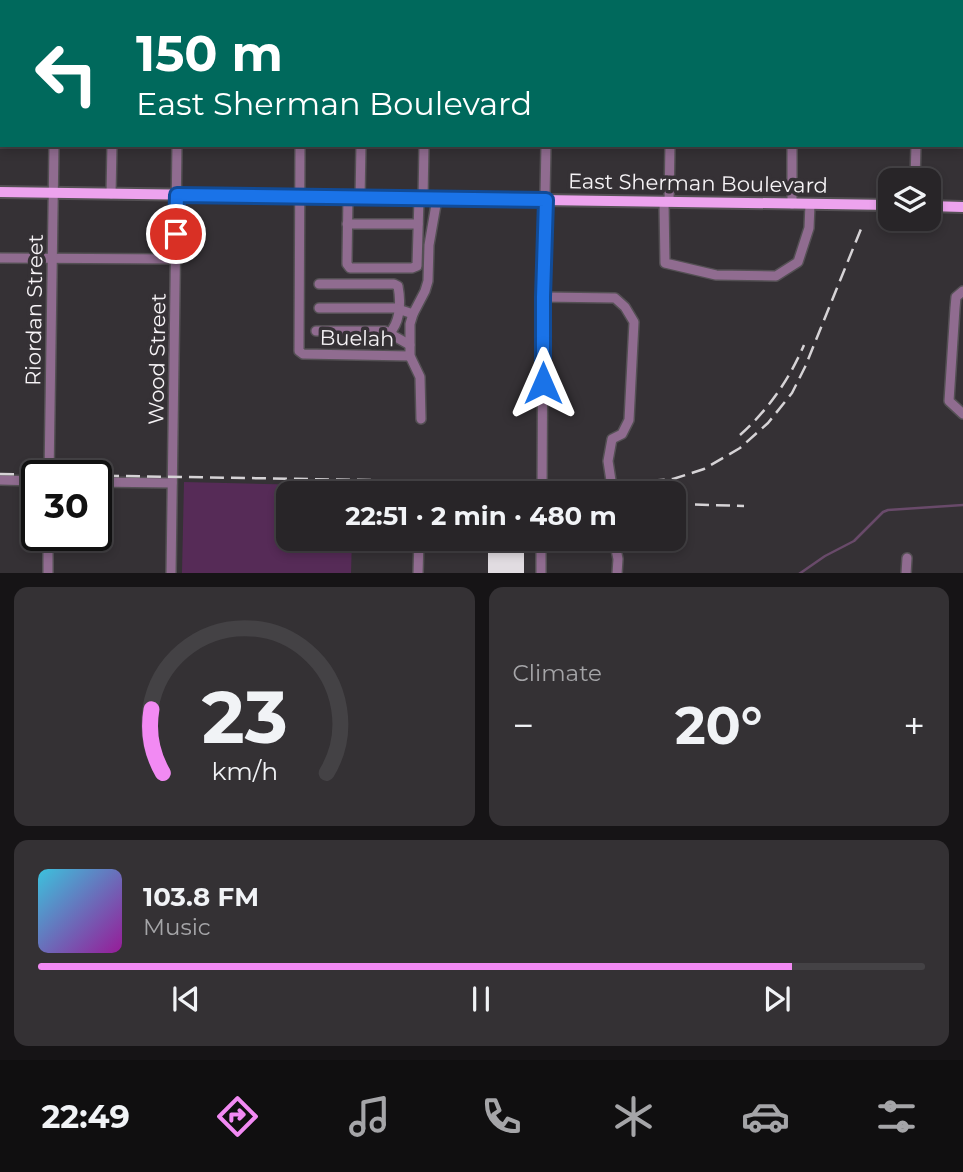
<!DOCTYPE html>
<meta charset="utf-8">
<style>
:root{--surface:#282528;--page:#343134;--text:#f1f3f6;--muted:#a5a5a8;--line:#444245;--accent:#f28af3}
body{margin:0;font-family:Montserrat,sans-serif;background:var(--page);color:var(--text);height:100vh;display:flex;flex-direction:column;font-size:26px;white-space:nowrap}
*{box-sizing:border-box;margin:0}
p{font-size:23px;color:var(--muted)}
.icon{flex:none;width:38px;height:38px;fill:none;stroke:currentColor;stroke-width:2;stroke-linecap:round;stroke-linejoin:round}
.map{position:relative;height:573px;overflow:hidden}
.panel{display:flex;flex-direction:column;gap:14px;padding:14px;background:#161416;flex:1}
.panel>*{flex:none}
.hud{position:absolute;left:0px;top:0px;width:964px;height:147px;box-shadow:0 4px 10px #0003,0 0 0 2px var(--line);background:#00695c;color:#fff;overflow:hidden}
.buttons{position:absolute;left:878px;top:168px;display:grid;gap:14px}
.buttons a{display:grid;place-items:center;width:63px;height:63px;border-radius:14px;background:var(--surface);box-shadow:0 4px 10px #0003,0 0 0 2px var(--line);font-size:35px}
.speed{position:absolute;left:21px;top:460px;display:flex;gap:14px;font-size:35px;font-weight:700;text-align:center}
.speed>*{display:grid;place-content:center;width:91px;height:91px;border-radius:50%;background:var(--surface);box-shadow:0 4px 10px #0003,0 0 0 2px var(--line);line-height:1}
.speed .limit{border:4px solid #111;border-radius:10px;background:#fff;color:#111}
.pin{position:absolute;display:grid;place-items:center;width:60px;height:60px;color:#fff;margin:-30px;border:4px solid #fff;border-radius:50%;box-shadow:0 2px 7px #0007}
.me{position:absolute;width:77px;margin:-38px;rotate:0deg;stroke-linejoin:round;filter:drop-shadow(0 0 5px #0008)}
.turn{display:flex;align-items:center;gap:24px;height:147px;padding:0 21px;font-size:32px}
.turn .icon{width:91px;height:91px;stroke-width:2.5}
.turn b{display:block;font-size:49px;line-height:60px}
.big{font-size:52px;font-weight:700;line-height:1.1}
.panel .card{flex:1;display:flex;flex-direction:column;justify-content:center;gap:10px;min-width:0;padding:0 24px;border-radius:14px;background:var(--page)}
.panel .dial{align-items:center;gap:0}
.dial svg{height:182px;overflow:visible;fill:none;stroke:var(--line);stroke-width:7;stroke-linecap:round;text-anchor:middle}
.dial text{fill:var(--text);stroke:none}
.song{display:flex;align-items:center;gap:21px}
.cover{width:84px;height:84px;border-radius:10px;background:linear-gradient(135deg,hsl(190 70% 55%),hsl(300 70% 35%))}
.played{height:7px;border-radius:4px;background:linear-gradient(90deg,var(--accent) 85%,var(--line) 85%)}
.keys{display:flex;justify-content:space-around;direction:ltr}
.heat{display:flex;justify-content:space-between;align-items:center;font-size:38px;direction:ltr}
.panel .tiles{flex:1;display:grid;gap:14px;grid-template-columns:1fr 1fr}
.card:last-child{grid-column:span 2}
.trip{position:absolute;left:276px;top:481px;width:410px;height:70px;border-radius:14px;background:var(--surface);box-shadow:0 4px 10px #0003,0 0 0 2px var(--line);font-weight:700;line-height:70px;text-align:center}
.dock{display:flex;height:112px;justify-content:space-around;align-items:center;background:#100f10;color:var(--muted)}
.dock .icon{width:49px;height:49px}
.dock .active{color:var(--accent)}
.dock b{font-size:32px;color:var(--text)}
.map>svg:first-child{display:block}
</style>
<div class="map">
<svg width="963" height="574" viewBox="0 0 963 574">
<rect width="100%" height="100%" fill="#353135"/>
<path fill="#562b57" d="M184 482 354 486 353 493 289 494V539H352L351 573H182Z"/>
<g fill="none" stroke-linecap="round" stroke-linejoin="round">
<path stroke="#694a6a" stroke-width="2.5" d="M799 574 825 556 854 541 883 512 888 510 963 505"/>
</g>
<rect fill="#e1dce1" x="488" y="539" width="36" height="34"/>
<g fill="none" stroke-linecap="round" stroke-linejoin="round">
<defs>
<g id="minor">
<path d="M56 2V0"/>
<path d="M116 2V0"/>
<path d="M179 2V0"/>
<path d="M302 2V0"/>
<path d="M363 2V0"/>
<path d="M425 2V0"/>
<path d="M486 2V0"/>
<path d="M549 2V0"/>
<path d="M671 2V0"/>
<path d="M794 2V0"/>
<path d="M917 2V0"/>
<path d="M300 145 299 351 303 354 410 356"/>
<path d="M915 180 916 145"/>
<path d="M111 194 112 145"/>
<path d="M348 197 347 261V264L350 268H412L417 266 419 198"/>
<path d="M360 198 361 145"/>
<path d="M423 198 424 145"/>
<path d="M664 202 665 263 716 275 776 276 798 262 809 228 810 204"/>
<path d="M669 202 670 145"/>
<path d="M792 204V145"/>
<path d="M347 224H418"/>
<path d="M0 258 176 259"/>
<path d="M319 284H394L398 286C401 303 401 321 389 334"/>
<path d="M963 291 956 297 955 308 949 401 963 414"/>
<path d="M543 297 615 298 625 307 634 322 629 420 622 434 612 439 608 461 613 494"/>
<path d="M319 308H395L413 314"/>
<path d="M316 331H385L410 345"/>
<path d="M421 419 420 377 410 356V324L413 314 425 291 428 281 429 245 437 199"/>
<path d="M49 476 54 145"/>
<path d="M0 480 37 481"/>
<path d="M96 482 172 483"/>
<path d="M542 494 543 297 546 145"/>
<path d="M614 539 618 559 617 574"/>
<path d="M48 574V536"/>
<path d="M171 574 177 145"/>
<path d="M418 574 419 539"/>
<path d="M541 574V539"/>
<path d="M906 574 907 558"/>
</g>
<g id="major">
<path d="M0 192 891 205"/>
<path d="M929 206 963 207"/>
</g>
</defs>
<use href="#minor" stroke="#545054" stroke-width="12"/>
<use href="#major" stroke="#545054" stroke-width="14"/>
<use href="#minor" stroke="#906c90" stroke-width="9"/>
<use href="#major" stroke="#eda3ee" stroke-width="10"/>
<g stroke="#d6d3d6" stroke-width="2.5" stroke-dasharray="14 7" stroke-linecap="butt">
<path d="M740 435C768 410 789 380 804 345"/>
<path d="M0 474 612 484 673 479 704 469 740 448 768 423 792 393 805 367 863 224"/>
<path d="M674 504 744 506"/>
</g>
</g>
<g fill="none" stroke-linecap="round" stroke-linejoin="round">
<defs>
<path id="route" d="M176 234 177 195 546 200 543 297V383"/>
</defs>
<use href="#route" stroke="#114b97" stroke-width="18"/>
<use href="#route" stroke="#1a73e8" stroke-width="12"/>
</g>
<g text-anchor="middle" dominant-baseline="central" stroke-width="7" stroke-linejoin="round" paint-order="stroke">
<g font-size="21" fill="#f6f3f6" stroke="#353135">
<text transform="translate(698 183) rotate(1)">East Sherman Boulevard</text>
<text transform="translate(34 310) rotate(-89)">Riordan Street</text>
<text transform="translate(357 338) rotate(1)">Buelah</text>
<text transform="translate(157 359) rotate(-89)">Wood Street</text>
</g>
</g>
</svg>
<div class="buttons">
<a><svg class="icon" aria-label="layers" viewBox="0 0 24 24"><path d="M12 4l9 5-9 5-9-5zM3 14l9 5 9-5"/></svg></a>
</div>
<div class="speed"><div class="limit">30</div></div>
<div class="pin" style="left:176px;top:234px;background:#d93025"><svg class="icon" aria-label="arrive" viewBox="0 0 24 24"><path d="M6 21V4h12l-3 4 3 4H6"/></svg></div>
<svg class="me" style="left:543px;top:383px" viewBox="-20 -20 40 40"><path d="M0-17L14 15 0 8-14 15z" fill="#1a73e8" stroke="#fff" stroke-width="4"/></svg>
<div class="trip">22:51 · 2 min · 480 m</div>
<div class="hud">
<div class="turn"><svg class="icon" aria-label="left" viewBox="0 0 24 24"><path d="M17 20v-9H6M10 6l-5 5 5 5"/></svg><div><b>150 m</b>East Sherman Boulevard</div></div>
</div>
</div>
<section class="panel">
<div class="tiles">
<div class="card dial"><svg viewBox="0 0 100 80">
<path d="M14 69A42 42 0 1 1 86 69"/>
<path d="M14 69A42 42 0 0 1 9 41" stroke="#f28af3"/>
<text x="50" y="56" font-size="32" font-weight="700">23</text>
<text x="50" y="72" font-size="11">km/h</text>
</svg></div>
<div class="card"><p>Climate</p>
<div class="heat"><a>−</a><b class="big">20°</b><a>+</a></div>
</div>
<div class="card">
<div class="song"><i class="cover"></i><div><b>103.8 FM</b><p>Music</p></div></div>
<div class="played"></div>
<div class="keys"><svg class="icon" aria-label="previous" viewBox="0 0 24 24"><path d="M18 5L8 12l10 7zM5 5v14"/></svg><svg class="icon" aria-label="pause" viewBox="0 0 24 24"><path d="M8 5v14M16 5v14"/></svg><svg class="icon" aria-label="next" viewBox="0 0 24 24"><path d="M6 5l10 7-10 7zM19 5v14"/></svg></div>
</div>
</div>
</section>
<nav class="dock">
<b>22:49</b>
<svg class="icon active" aria-label="directions" viewBox="0 0 24 24"><path d="M12 3l9 9-9 9-9-9zM9 14v-3h6M13 9l2 2-2 2"/></svg>
<svg class="icon" aria-label="music" viewBox="0 0 24 24"><path d="M9 18V5l10-2v13"/><circle cx="6" cy="18" r="3"/><circle cx="16" cy="16" r="3"/></svg>
<svg class="icon" aria-label="phone" viewBox="0 0 24 24"><path d="M5 4h4l2 5-3 2q2 4 5 5l2-3 5 2v4C11 20 4 13 5 4z"/></svg>
<svg class="icon" aria-label="climate" viewBox="0 0 24 24"><path d="M12 3v18M4 7l16 10M4 17L20 7"/></svg>
<svg class="icon" aria-label="car" viewBox="0 0 24 24"><path d="M5 17H2v-5l4-1 3-4h7l3 4 3 1v5h-3M9 17h6M6 11h13"/><circle cx="7" cy="17" r="2"/><circle cx="17" cy="17" r="2"/></svg>
<svg class="icon" aria-label="filters" viewBox="0 0 24 24"><path d="M4 7h16M4 17h16"/><circle cx="9" cy="7" r="2"/><circle cx="15" cy="17" r="2"/></svg>
</nav>
